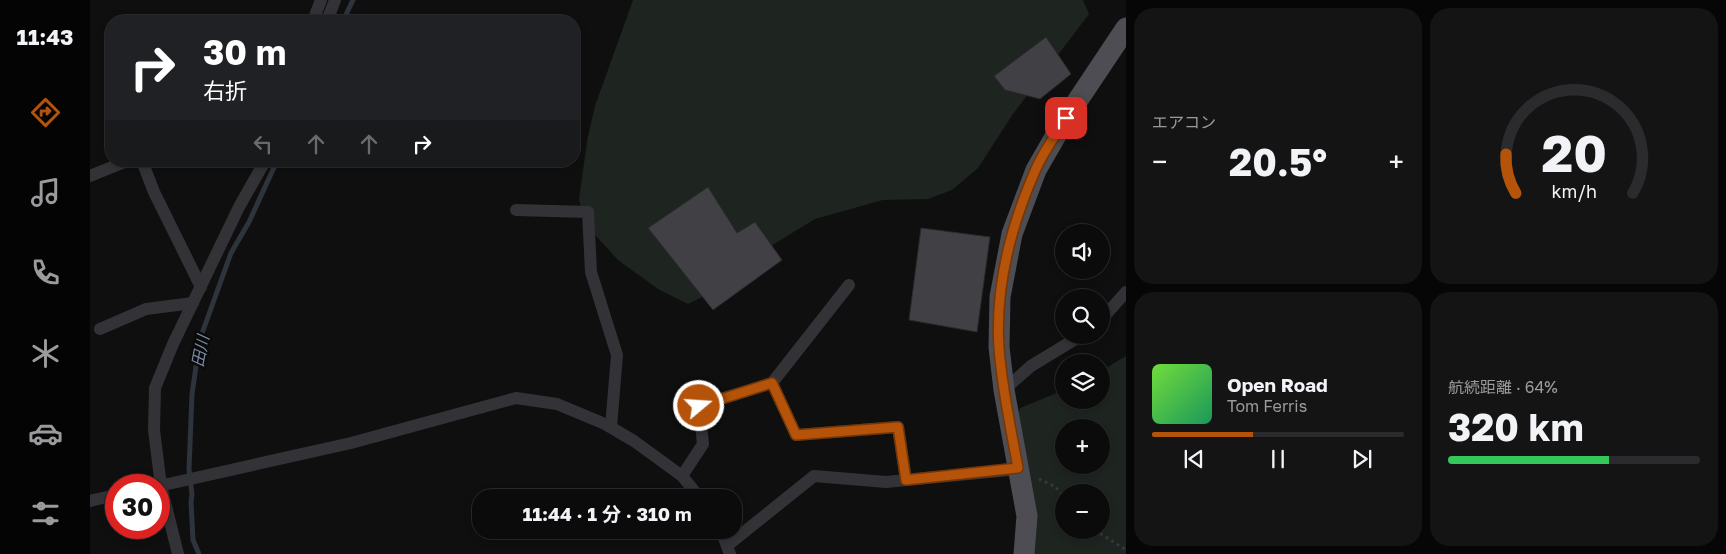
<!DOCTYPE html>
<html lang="ja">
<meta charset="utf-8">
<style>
:root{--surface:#0b0b0c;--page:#141415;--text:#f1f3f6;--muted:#9a9b9d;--line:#2b2b2d;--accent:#b45309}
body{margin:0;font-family:"Golos Text","Noto Sans JP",sans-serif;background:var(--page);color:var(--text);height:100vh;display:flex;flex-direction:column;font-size:19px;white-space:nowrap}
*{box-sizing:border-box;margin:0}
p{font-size:16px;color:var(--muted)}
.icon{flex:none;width:28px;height:28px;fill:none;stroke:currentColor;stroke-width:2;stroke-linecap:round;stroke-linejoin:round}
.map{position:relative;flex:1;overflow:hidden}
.side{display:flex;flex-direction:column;gap:8px;padding:8px;background:#060607;width:600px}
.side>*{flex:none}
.hud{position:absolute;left:15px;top:15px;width:475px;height:152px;border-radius:20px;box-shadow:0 2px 8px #0003,0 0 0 1px var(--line);background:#202124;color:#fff;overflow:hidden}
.fabs{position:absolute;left:965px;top:224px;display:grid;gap:10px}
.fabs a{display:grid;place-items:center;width:55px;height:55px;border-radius:50%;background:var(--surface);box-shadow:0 2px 8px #0003,0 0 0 1px var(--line);font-size:25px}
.speed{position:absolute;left:15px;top:474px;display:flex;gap:10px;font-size:25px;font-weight:700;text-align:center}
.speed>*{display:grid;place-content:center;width:65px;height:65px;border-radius:50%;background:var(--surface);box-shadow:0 2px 8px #0003,0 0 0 1px var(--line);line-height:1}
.speed .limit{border:8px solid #d22;background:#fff;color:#111}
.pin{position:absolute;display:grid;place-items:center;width:42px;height:42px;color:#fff;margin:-21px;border-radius:10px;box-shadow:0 2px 8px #0006}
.me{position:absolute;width:55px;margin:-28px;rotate:72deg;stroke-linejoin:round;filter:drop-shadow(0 0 4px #0008)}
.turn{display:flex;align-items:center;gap:18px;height:105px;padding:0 15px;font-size:22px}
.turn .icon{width:65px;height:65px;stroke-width:2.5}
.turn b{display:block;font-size:35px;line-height:42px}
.lanes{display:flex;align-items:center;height:48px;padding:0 15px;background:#0003;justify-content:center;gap:25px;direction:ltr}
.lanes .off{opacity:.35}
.big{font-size:38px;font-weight:700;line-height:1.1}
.side .widget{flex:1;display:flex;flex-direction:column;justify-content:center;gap:8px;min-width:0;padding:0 18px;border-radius:20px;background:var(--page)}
.side .dial{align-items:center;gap:0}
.dial svg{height:130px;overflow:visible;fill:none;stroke:var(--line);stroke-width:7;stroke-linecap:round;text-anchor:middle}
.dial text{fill:var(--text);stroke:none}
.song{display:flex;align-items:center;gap:15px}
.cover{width:60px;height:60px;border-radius:8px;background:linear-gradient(135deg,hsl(100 70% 55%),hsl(150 70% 35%))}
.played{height:5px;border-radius:2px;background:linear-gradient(90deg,var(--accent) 40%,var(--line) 40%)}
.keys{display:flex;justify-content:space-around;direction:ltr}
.heat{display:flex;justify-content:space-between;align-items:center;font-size:28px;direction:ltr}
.charge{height:8px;border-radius:4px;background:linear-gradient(90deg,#34c759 64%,var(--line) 0)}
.side .tiles{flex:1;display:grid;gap:8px;grid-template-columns:repeat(2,1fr)}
.trip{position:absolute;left:382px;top:489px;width:270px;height:50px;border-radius:20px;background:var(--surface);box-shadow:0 2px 8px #0003,0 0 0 1px var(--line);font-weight:700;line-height:50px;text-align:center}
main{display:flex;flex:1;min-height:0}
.dock{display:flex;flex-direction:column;width:90px;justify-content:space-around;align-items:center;background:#040405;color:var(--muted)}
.dock .icon{width:35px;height:35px}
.dock .current{color:var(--accent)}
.dock b{font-size:22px;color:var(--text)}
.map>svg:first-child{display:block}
</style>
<main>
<nav class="dock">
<b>11:43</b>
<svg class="icon current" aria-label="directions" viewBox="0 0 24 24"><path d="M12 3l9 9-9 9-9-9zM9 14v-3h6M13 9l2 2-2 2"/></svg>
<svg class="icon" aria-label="music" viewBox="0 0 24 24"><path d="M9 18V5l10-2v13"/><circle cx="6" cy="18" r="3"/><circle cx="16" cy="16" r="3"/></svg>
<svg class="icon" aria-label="phone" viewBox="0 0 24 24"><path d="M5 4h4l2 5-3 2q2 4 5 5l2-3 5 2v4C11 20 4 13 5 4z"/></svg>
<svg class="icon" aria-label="climate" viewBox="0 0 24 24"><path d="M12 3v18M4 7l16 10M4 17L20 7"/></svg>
<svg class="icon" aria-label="car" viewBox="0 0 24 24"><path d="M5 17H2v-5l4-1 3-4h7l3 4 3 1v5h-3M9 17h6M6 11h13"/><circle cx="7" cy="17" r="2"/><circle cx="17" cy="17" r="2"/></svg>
<svg class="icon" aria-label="filters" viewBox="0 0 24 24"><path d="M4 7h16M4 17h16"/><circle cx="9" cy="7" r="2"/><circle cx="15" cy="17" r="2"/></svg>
</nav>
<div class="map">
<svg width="1036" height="554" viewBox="0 0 1036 554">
<rect width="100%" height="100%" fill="#0f0f10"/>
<g fill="#1e241f" fill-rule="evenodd">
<path d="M543 0H993L999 14 923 114 888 168 862 190 838 199 793 200 725 219 671 252 628 289 598 304 568 289 528 260 496 225 489 200 497 141 505 106Z"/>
<path d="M1036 356V554H943L923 436 930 408 974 390V400H1011V371ZM974 428H1011V465H974ZM974 492H1011V530H974Z"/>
</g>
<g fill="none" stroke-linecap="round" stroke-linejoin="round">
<g stroke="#2e343b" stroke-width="5">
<path d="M253 21 263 0"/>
<path d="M109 554 103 540 101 502 102 494 99 469 102 394 110 339 141 253 159 222 187 161"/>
</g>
</g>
<g fill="#414145" stroke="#2a292c">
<path d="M956 37 981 74 950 99 915 90 904 76Z"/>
<path d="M618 187 647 233 665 222 692 260 623 310 558 228Z"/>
<path d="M831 228 900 237 887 332 819 320Z"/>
</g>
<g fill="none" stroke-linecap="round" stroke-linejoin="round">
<g stroke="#39393d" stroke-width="3" stroke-dasharray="2.5 4" stroke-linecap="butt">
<path d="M949 479 966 487 974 499"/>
<path d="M1005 530 1036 550"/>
</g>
<g stroke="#333337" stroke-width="12">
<path d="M223 21 231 0"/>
<path d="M237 21 245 0"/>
<path d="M52 161 64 192 111 287"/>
<path d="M0 176 37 161"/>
<path d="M426 210 498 212 501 272 527 355 521 427"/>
<path d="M1011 320 1036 292"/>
<path d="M10 329 56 309 103 303"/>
<path d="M682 383 706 435 808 427 816 480"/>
<path d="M914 390 941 366 992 335"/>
<path d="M592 476 613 444 609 406 682 383 759 285"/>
<path d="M69 486 261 443 426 398 467 404 515 424 544 441 592 476 610 498"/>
<path d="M0 501 26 495"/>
<path d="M631 530 640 554"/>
<path d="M638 545 724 476 796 482 929 469"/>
<path d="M88 554 71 486 64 430 65 388 83 344 149 207 175 161"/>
</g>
<path stroke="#4d4d53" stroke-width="21" d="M934 554 937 516 914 390 909 347 910 297 922 234 946 170 976 118 1036 28"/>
</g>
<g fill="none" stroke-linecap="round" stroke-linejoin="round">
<defs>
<path id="route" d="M609 406 682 383 706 435 808 427 816 480 928 468C921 429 912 389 909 348 905 288 921 226 945 171 953 152 966 135 976 118"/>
</defs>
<use href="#route" stroke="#753606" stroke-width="12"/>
<use href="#route" stroke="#b45309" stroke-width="9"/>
</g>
<g text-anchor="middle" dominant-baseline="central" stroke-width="5" stroke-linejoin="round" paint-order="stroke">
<g font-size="16" font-style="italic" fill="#7c8ca7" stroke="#0a0a0b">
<text transform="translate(110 351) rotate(-79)">田川</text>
</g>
</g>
</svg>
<div class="fabs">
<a><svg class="icon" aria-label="sound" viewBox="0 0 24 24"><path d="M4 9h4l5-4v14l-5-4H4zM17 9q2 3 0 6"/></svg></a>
<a><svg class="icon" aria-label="search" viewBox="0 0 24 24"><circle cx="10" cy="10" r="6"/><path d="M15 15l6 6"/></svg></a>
<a><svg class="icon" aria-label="layers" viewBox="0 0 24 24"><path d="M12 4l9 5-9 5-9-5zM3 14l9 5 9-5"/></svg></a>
<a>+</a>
<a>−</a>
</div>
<div class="speed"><div class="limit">30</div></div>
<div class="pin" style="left:976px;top:118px;background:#d93025"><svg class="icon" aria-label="arrive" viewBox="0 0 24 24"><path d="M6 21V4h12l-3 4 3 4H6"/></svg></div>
<svg class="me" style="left:609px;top:406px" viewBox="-20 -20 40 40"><circle r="17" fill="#b45309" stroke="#fff" stroke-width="3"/><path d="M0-11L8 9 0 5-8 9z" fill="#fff"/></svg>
<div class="trip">11:44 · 1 分 · 310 m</div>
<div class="hud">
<div class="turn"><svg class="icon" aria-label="right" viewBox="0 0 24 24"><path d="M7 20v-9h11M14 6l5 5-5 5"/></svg><div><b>30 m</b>右折</div></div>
<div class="lanes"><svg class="icon off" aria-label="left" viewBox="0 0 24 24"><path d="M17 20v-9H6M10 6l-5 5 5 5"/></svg><svg class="icon off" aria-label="ahead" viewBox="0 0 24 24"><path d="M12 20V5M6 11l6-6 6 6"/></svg><svg class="icon off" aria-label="ahead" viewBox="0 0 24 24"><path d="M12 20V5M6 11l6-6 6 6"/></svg><svg class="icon" aria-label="right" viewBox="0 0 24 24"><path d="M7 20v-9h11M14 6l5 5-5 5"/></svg></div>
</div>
</div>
<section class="side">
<div class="tiles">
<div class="widget"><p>エアコン</p>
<div class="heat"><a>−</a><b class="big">20.5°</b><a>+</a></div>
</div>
<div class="widget dial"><svg viewBox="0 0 100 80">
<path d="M14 69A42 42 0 1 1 86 69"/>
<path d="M14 69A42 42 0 0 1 8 45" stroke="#b45309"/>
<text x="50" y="56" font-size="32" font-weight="700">20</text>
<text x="50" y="72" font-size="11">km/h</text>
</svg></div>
<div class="widget">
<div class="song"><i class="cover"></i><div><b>Open Road</b><p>Tom Ferris</p></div></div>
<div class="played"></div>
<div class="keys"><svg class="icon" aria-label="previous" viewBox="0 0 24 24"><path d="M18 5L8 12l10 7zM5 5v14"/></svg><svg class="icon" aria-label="pause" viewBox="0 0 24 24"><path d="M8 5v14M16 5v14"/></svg><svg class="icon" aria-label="next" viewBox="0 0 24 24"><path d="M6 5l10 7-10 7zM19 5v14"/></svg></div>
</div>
<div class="widget"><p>航続距離 · 64%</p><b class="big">320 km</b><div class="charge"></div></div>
</div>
</section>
</main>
